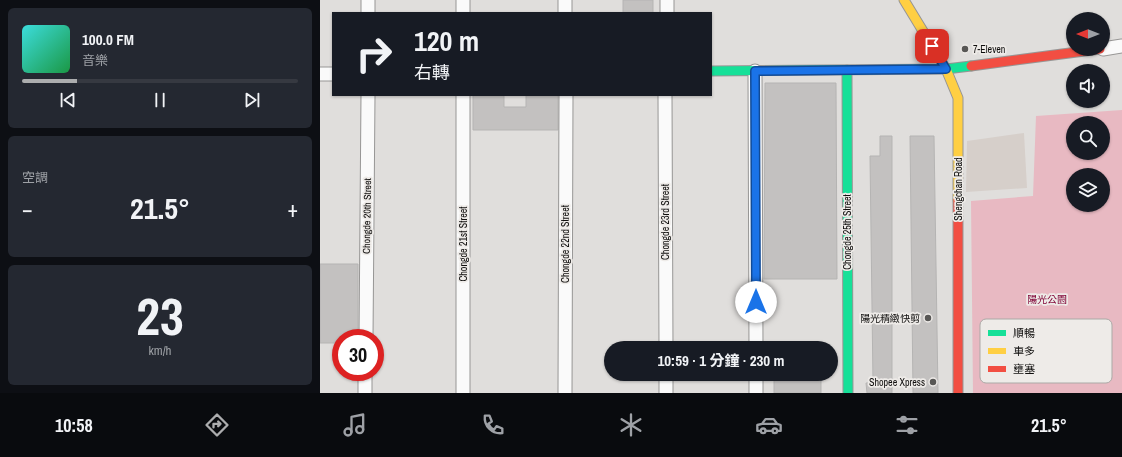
<!DOCTYPE html>
<html lang="zh-TW">
<meta charset="utf-8">
<style>
:root{--surface:#171b24;--page:#242831;--text:#f1f3f6;--muted:#9ea1a6;--line:#363941;--accent:#acadae}
body{margin:0;font-family:"Archivo Narrow","Noto Sans TC",sans-serif;background:var(--page);color:var(--text);height:100vh;display:flex;flex-direction:column;font-size:15px;white-space:nowrap}
*{box-sizing:border-box;margin:0}
p{font-size:13px;color:var(--muted)}
.icon{flex:none;width:22px;height:22px;fill:none;stroke:currentColor;stroke-width:2;stroke-linecap:round;stroke-linejoin:round}
.map{position:relative;flex:1;overflow:hidden}
.sheet{display:flex;flex-direction:column;gap:8px;padding:8px;background:#0d0f14;width:320px}
.sheet>*{flex:none}
.banner{position:absolute;left:12px;top:12px;width:380px;height:84px;border-radius:0px;box-shadow:0 1px 3px #0004;background:#171b24;color:var(--text);overflow:hidden}
.needle{width:26px;rotate:270deg}
.buttons{position:absolute;left:746px;top:12px;display:grid;gap:8px}
.buttons a{display:grid;place-items:center;width:44px;height:44px;border-radius:50%;background:var(--surface);box-shadow:0 1px 3px #0004;font-size:20px}
.speed{position:absolute;left:12px;top:329px;display:flex;gap:8px;font-size:20px;font-weight:700;text-align:center}
.speed>*{display:grid;place-content:center;width:52px;height:52px;border-radius:50%;background:var(--surface);box-shadow:0 1px 3px #0004;line-height:1}
.speed .limit{border:6px solid #d22;background:#fff;color:#111}
.pin{position:absolute;display:grid;place-items:center;width:34px;height:34px;color:#fff;margin:-17px;border-radius:8px;box-shadow:0 2px 6px #0006}
.me{position:absolute;width:44px;margin:-22px;rotate:0deg;stroke-linejoin:round;filter:drop-shadow(0 0 3px #0008)}
.turn{display:flex;align-items:center;gap:14px;height:84px;padding:0 16px;font-size:18px}
.turn .icon{width:52px;height:52px;stroke-width:2.5}
.turn b{display:block;font-size:28px;line-height:34px}
.big{font-size:30px;font-weight:700;line-height:1.1}
.sheet .tile{flex:1;display:flex;flex-direction:column;justify-content:center;gap:6px;min-width:0;padding:0 14px;border-radius:6px;background:var(--page)}
.sheet .dial{align-items:center;gap:0}
.dial b{font-size:52px;line-height:1}
.song{display:flex;align-items:center;gap:12px}
.cover{width:48px;height:48px;border-radius:6px;background:linear-gradient(135deg,hsl(180 70% 55%),hsl(140 70% 35%))}
.played{height:4px;border-radius:2px;background:linear-gradient(90deg,var(--accent) 20%,var(--line) 20%)}
.keys{display:flex;justify-content:space-around;direction:ltr}
.heat{display:flex;justify-content:space-between;align-items:center;font-size:22px;direction:ltr}
.trip{position:absolute;left:284px;top:341px;width:234px;height:40px;border-radius:20px;background:var(--surface);box-shadow:0 1px 3px #0004;font-weight:700;line-height:40px;text-align:center}
.tabs{display:flex;height:64px;justify-content:space-around;align-items:center;background:#090b0e;color:var(--muted)}
.tabs .icon{width:28px;height:28px}
.tabs .on{color:var(--accent)}
.tabs b{font-size:18px;color:var(--text)}
main{display:flex;flex:1;min-height:0}
.map>svg:first-child{display:block}
</style>
<main>
<section class="sheet">
<div class="tile">
<div class="song"><i class="cover"></i><div><b>100.0 FM</b><p>音樂</p></div></div>
<div class="played"></div>
<div class="keys"><svg class="icon" aria-label="previous" viewBox="0 0 24 24"><path d="M18 5L8 12l10 7zM5 5v14"/></svg><svg class="icon" aria-label="pause" viewBox="0 0 24 24"><path d="M8 5v14M16 5v14"/></svg><svg class="icon" aria-label="next" viewBox="0 0 24 24"><path d="M6 5l10 7-10 7zM19 5v14"/></svg></div>
</div>
<div class="tile"><p>空調</p>
<div class="heat"><a>−</a><b class="big">21.5°</b><a>+</a></div>
</div>
<div class="tile dial"><b>23</b><p>km/h</p></div>
</section>
<div class="map">
<svg width="802" height="393" viewBox="0 0 802 393">
<rect width="100%" height="100%" fill="#e0dedc"/>
<path fill="#d6cfca" d="M704 133 707 188 646 192 647 141Z"/>
<path fill="#e8b9c2" fill-rule="evenodd" d="M802 110V393H653L651 201 713 196 716 116ZM753 123H783V153H753ZM753 175H783V205H753Z"/>
<g fill="#c3c1c0" stroke="#b5b4b3">
<rect x="303" y="0" width="30" height="13"/>
<path d="M445 83H516L517 279H444Z"/>
<path d="M153 95H184V107H206V95H238V130H153Z"/>
<path d="M560 136H572V393H547L546 383H553L550 156H560Z"/>
<path d="M590 136H614L618 393H593Z"/>
<path d="M0 264H38V338H21V343H0Z"/>
<rect x="454" y="374" width="47" height="19"/>
</g>
<g fill="none" stroke-linecap="round" stroke-linejoin="round">
<defs>
<g id="street">
<path d="M48 0V13"/>
<path d="M245 0V13"/>
<path d="M143 13V0"/>
<path d="M347 13V0"/>
<path d="M783 49 802 46"/>
<path d="M435 71 436 348"/>
<path d="M0 74H13"/>
<path d="M143 95V393"/>
<path d="M345 95 346 348"/>
<path d="M46 338 48 95"/>
<path d="M346 374V393"/>
<path d="M436 374V393"/>
<path d="M45 393V372"/>
<path d="M245 393 246 95"/>
</g>
<g id="fast">
<path d="M527 70 528 393"/>
<path d="M391 71 626 69 651 66"/>
</g>
<path id="slow" d="M584 0 626 69 638 98V200"/>
<g id="jam">
<path d="M651 66 780 49"/>
<path d="M638 200V393"/>
</g>
</defs>
<use href="#street" stroke="#979695" stroke-width="15"/>
<use href="#fast" stroke="#979695" stroke-width="11"/>
<use href="#slow" stroke="#979695" stroke-width="11"/>
<use href="#jam" stroke="#979695" stroke-width="11"/>
<use href="#street" stroke="#fafafa" stroke-width="13"/>
<use href="#fast" stroke="#16e098" stroke-width="9"/>
<use href="#slow" stroke="#ffcf43" stroke-width="9"/>
<use href="#jam" stroke="#f24e42" stroke-width="9"/>
</g>
<g fill="none" stroke-linecap="round" stroke-linejoin="round">
<defs>
<path id="route" d="M436 302 435 71 626 69 612 46"/>
</defs>
<use href="#route" stroke="#114b97" stroke-width="10"/>
<use href="#route" stroke="#1a73e8" stroke-width="7"/>
</g>
<g fill="#585755" stroke="#eeebe8" stroke-width="1.5">
<circle cx="645" cy="49" r="4"/>
<circle cx="608" cy="318" r="4"/>
<circle cx="613" cy="382" r="4"/>
</g>
<g text-anchor="middle" dominant-baseline="central" stroke-width="3.5" stroke-linejoin="round" paint-order="stroke">
<g font-size="10" fill="#0f0e0d" stroke="#eeebe8" text-anchor="end">
<text x="653" y="49" text-anchor="start">7-Eleven</text>
<text x="600" y="318">陽光精緻快剪</text>
<text x="605" y="382">Shopee Xpress</text>
</g>
<g font-size="10" fill="#0f0e0d" stroke="#eeebe8">
<text transform="translate(638 189) rotate(-90)">Shengchan Road</text>
<text transform="translate(47 216) rotate(-89)">Chongde 20th Street</text>
<text transform="translate(345 222) rotate(-90)">Chongde 23rd Street</text>
<text transform="translate(527 232) rotate(-90)">Chongde 25th Street</text>
<text transform="translate(143 244) rotate(-90)">Chongde 21st Street</text>
<text transform="translate(245 244) rotate(-90)">Chongde 22nd Street</text>
</g>
<g font-size="10" fill="#810638" stroke="#eeebe8">
<text x="727" y="299">陽光公園</text>
</g>
</g>
<rect x="660" y="319" width="132" height="64" rx="6" fill="#eeebe8" stroke="#aba9a6" stroke-width="1"/>
<rect x="668" y="330" width="18" height="6" fill="#16e098"/>
<rect x="668" y="348" width="18" height="6" fill="#ffcf43"/>
<rect x="668" y="366" width="18" height="6" fill="#f24e42"/>
<g font-size="11" fill="#0f0e0d">
<text x="693" y="337">順暢</text>
<text x="693" y="355">車多</text>
<text x="693" y="373">壅塞</text>
</g>
</svg>
<div class="buttons">
<a><svg class="needle" viewBox="-14 -14 28 28"><path d="M0-13l5 13h-10z" fill="#e53935"/><path d="M0 13l5-13h-10z" fill="#9ea1a6"/></svg></a>
<a><svg class="icon" aria-label="sound" viewBox="0 0 24 24"><path d="M4 9h4l5-4v14l-5-4H4zM17 9q2 3 0 6"/></svg></a>
<a><svg class="icon" aria-label="search" viewBox="0 0 24 24"><circle cx="10" cy="10" r="6"/><path d="M15 15l6 6"/></svg></a>
<a><svg class="icon" aria-label="layers" viewBox="0 0 24 24"><path d="M12 4l9 5-9 5-9-5zM3 14l9 5 9-5"/></svg></a>
</div>
<div class="speed"><div class="limit">30</div></div>
<div class="pin" style="left:612px;top:46px;background:#d93025"><svg class="icon" aria-label="arrive" viewBox="0 0 24 24"><path d="M6 21V4h12l-3 4 3 4H6"/></svg></div>
<svg class="me" style="left:436px;top:302px" viewBox="-20 -20 40 40"><circle r="19" fill="#fff"/><path d="M0-13L10 11 0 6-10 11z" fill="#1a73e8"/></svg>
<div class="trip">10:59 · 1 分鐘 · 230 m</div>
<div class="banner">
<div class="turn"><svg class="icon" aria-label="right" viewBox="0 0 24 24"><path d="M7 20v-9h11M14 6l5 5-5 5"/></svg><div><b>120 m</b>右轉</div></div>
</div>
</div>
</main>
<nav class="tabs">
<b>10:58</b>
<svg class="icon on" aria-label="directions" viewBox="0 0 24 24"><path d="M12 3l9 9-9 9-9-9zM9 14v-3h6M13 9l2 2-2 2"/></svg>
<svg class="icon" aria-label="music" viewBox="0 0 24 24"><path d="M9 18V5l10-2v13"/><circle cx="6" cy="18" r="3"/><circle cx="16" cy="16" r="3"/></svg>
<svg class="icon" aria-label="phone" viewBox="0 0 24 24"><path d="M5 4h4l2 5-3 2q2 4 5 5l2-3 5 2v4C11 20 4 13 5 4z"/></svg>
<svg class="icon" aria-label="climate" viewBox="0 0 24 24"><path d="M12 3v18M4 7l16 10M4 17L20 7"/></svg>
<svg class="icon" aria-label="car" viewBox="0 0 24 24"><path d="M5 17H2v-5l4-1 3-4h7l3 4 3 1v5h-3M9 17h6M6 11h13"/><circle cx="7" cy="17" r="2"/><circle cx="17" cy="17" r="2"/></svg>
<svg class="icon" aria-label="filters" viewBox="0 0 24 24"><path d="M4 7h16M4 17h16"/><circle cx="9" cy="7" r="2"/><circle cx="15" cy="17" r="2"/></svg>
<b>21.5°</b>
</nav>
